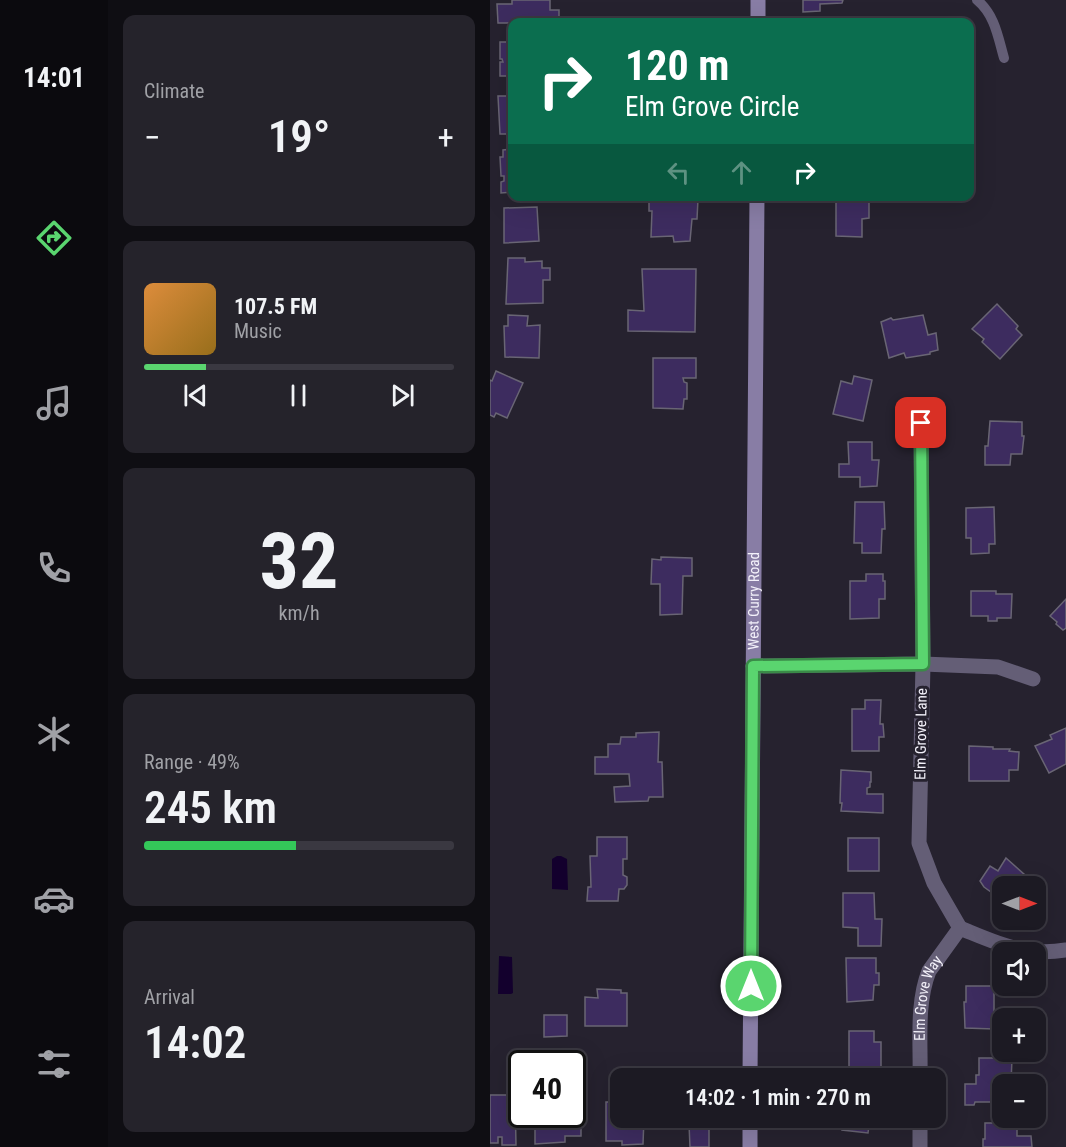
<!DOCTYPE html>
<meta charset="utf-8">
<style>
:root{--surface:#1c1a23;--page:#25232b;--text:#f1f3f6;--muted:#a0a1a6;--line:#3a3841;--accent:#5ad56f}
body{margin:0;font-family:"Roboto Condensed",sans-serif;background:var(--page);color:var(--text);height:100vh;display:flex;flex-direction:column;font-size:22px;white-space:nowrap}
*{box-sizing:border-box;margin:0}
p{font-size:20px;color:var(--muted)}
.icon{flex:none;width:33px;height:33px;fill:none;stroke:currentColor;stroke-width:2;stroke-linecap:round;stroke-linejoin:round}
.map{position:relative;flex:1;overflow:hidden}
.drawer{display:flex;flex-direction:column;gap:15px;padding:15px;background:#0f0e13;width:382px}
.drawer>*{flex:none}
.hud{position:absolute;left:18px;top:18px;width:466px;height:183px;border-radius:12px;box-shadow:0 6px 24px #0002,0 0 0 2px var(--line);background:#0b6e4f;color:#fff;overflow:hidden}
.needle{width:39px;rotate:90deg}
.tools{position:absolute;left:502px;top:876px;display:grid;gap:12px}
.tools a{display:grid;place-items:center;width:54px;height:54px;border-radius:12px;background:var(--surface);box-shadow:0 6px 24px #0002,0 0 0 2px var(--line);font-size:30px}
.speed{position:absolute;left:18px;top:1050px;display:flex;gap:12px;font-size:30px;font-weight:700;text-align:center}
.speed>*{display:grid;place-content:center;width:78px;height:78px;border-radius:50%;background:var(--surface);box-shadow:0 6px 24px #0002,0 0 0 2px var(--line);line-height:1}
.speed .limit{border:3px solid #111;border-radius:9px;background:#fff;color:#111}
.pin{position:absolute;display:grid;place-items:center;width:51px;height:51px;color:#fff;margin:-26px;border-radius:12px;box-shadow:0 3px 9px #0006}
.me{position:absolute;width:66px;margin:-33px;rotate:0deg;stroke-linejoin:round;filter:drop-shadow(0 0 4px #0008)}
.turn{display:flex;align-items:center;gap:21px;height:126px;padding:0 18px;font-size:27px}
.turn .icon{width:78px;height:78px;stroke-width:2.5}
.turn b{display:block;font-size:42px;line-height:51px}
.lanes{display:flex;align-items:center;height:57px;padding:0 18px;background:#0003;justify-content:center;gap:30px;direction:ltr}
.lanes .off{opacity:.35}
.big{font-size:45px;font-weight:600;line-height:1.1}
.drawer .widget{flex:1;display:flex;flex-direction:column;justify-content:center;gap:9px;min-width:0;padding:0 21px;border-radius:12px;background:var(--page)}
.drawer .dial{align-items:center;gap:0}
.dial b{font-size:78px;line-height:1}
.song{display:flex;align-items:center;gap:18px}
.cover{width:72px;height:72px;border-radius:9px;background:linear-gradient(135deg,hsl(30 70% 55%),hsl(40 70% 35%))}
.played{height:6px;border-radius:3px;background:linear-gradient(90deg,var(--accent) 20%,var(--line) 20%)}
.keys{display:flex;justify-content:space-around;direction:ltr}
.heat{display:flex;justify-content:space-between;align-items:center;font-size:33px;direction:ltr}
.charge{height:9px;border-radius:4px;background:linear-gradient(90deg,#34c759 49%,var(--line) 0)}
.trip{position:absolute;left:120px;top:1068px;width:336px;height:60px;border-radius:12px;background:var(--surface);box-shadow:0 6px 24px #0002,0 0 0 2px var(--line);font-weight:600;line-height:60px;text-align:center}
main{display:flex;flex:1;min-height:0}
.menu{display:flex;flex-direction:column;width:108px;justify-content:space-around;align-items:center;background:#0b0a0e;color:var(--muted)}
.menu .icon{width:42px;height:42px}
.menu .selected{color:var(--accent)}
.menu b{font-size:27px;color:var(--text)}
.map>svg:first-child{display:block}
</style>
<main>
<nav class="menu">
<b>14:01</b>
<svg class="icon selected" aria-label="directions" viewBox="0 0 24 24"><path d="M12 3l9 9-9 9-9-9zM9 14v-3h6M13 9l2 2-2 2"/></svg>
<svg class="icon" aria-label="music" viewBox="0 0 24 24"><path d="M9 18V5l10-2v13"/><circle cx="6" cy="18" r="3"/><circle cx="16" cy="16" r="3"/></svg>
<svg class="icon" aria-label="phone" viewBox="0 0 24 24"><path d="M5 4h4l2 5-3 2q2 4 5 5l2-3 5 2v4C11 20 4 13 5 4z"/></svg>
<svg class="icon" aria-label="climate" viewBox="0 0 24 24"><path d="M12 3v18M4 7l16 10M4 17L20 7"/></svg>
<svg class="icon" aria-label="car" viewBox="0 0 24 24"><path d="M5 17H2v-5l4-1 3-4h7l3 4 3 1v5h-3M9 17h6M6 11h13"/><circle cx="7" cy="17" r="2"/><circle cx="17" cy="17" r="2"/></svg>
<svg class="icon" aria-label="filters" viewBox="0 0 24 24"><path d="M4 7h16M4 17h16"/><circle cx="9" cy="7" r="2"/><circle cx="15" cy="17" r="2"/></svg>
</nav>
<section class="drawer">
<div class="widget"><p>Climate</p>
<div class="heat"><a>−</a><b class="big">19°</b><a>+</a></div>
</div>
<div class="widget">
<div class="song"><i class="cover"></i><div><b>107.5 FM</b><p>Music</p></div></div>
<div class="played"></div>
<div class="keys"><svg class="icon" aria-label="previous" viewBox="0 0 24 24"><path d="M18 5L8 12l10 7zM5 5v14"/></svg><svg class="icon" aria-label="pause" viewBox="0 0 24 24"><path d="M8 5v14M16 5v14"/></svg><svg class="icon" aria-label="next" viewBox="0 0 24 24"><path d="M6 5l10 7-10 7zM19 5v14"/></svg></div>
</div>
<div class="widget dial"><b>32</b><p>km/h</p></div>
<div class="widget"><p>Range · 49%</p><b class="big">245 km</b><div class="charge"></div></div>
<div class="widget"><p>Arrival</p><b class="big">14:02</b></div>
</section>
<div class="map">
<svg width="576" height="1147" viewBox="0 0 576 1147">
<rect width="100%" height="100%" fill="#26222f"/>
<g fill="#13002d">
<path d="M67 856H71L77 859 78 890 62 889V859Z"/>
<path d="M9 956 22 957 23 993 21 994H8Z"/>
</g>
<g fill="#3d2c5f" stroke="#696574" stroke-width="1.5">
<path d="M22 0H60V10H69V21H29L22 23H8L7 4H22Z"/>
<path d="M313 0H353L352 3 330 4V11L313 12Z"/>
<path d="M10 42H22V76H10V62H13L12 59H10Z"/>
<path d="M8 96H22V134H10Z"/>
<path d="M22 149V192L11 193V182L14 181V176H11L10 157H13V150Z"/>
<path d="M346 196H373V200H379V218L372 219V237L346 236Z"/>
<path d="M159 197 208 199 207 219H202L200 241 184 242 183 236 161 237 162 211H159Z"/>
<path d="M47 207 49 241 14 243V208Z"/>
<path d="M18 258H35V262L52 261V268H60V280H53V303L16 304Z"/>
<path d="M152 269H206L205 332 138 331V310L154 311Z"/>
<path d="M507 304 528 326 526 329 532 335 510 359 492 342 494 339 482 329Z"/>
<path d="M18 315 38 316 37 326 50 325 49 358 15 357 14 326H18Z"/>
<path d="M433 315 438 335 446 333 448 350 440 352V354L416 358 414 353 399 358 391 322 401 318 403 320Z"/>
<path d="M163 358H206V378H193L194 382 197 383V399H194L193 409 163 408Z"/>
<path d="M6 371 33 383 17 418 6 413 4 417 0 415V380L2 381Z"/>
<path d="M364 376 382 380 373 421 343 414 351 381 362 384Z"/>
<path d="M500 421 532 422V436H534L532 454H521L520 465H495V446H498Z"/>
<path d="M358 442H382V460H389L387 486 370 487V477H349V464H359Z"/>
<path d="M365 502H394L395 529H392L391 553H372V543H364Z"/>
<path d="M504 507 505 544H499V553L481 554V538H476V508Z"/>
<path d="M171 557 202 558V576H193L192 614 170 615V584H161L162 559 171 560Z"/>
<path d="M376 574H393V581H395V599H389V618L360 619V581H376Z"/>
<path d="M481 591H506V594H522L521 618H507V621H498V616H481Z"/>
<path d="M576 599V628L573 630 566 624 567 622 560 616Z"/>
<path d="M375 700H391L390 724H393L394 737H389V751H362V709H375Z"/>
<path d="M576 728V764L559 773 545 746 562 739 560 735Z"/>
<path d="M169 732 168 762H172L173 797H159L158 801 125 802 124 787 140 786 139 774H105V757H118V744H130L131 737H146V733Z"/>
<path d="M479 746 503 747V749H520L519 751 529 752 528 770H519V781H479Z"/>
<path d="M351 770 381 772V782H380V787L377 788V794H393V813L351 811 352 803H350Z"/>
<path d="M107 837H137V859H133V875L137 877V885L134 889H129L128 901H97L98 887H101L100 856H107Z"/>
<rect x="358" y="838" width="31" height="33"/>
<path d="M516 858 544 883 542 886H513V893L512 892 508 897 494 887 490 881 500 866 508 871Z"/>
<path d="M353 893H384L385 919H392L391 946H368V928L353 927Z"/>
<path d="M356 958H386V973H389V985H384L383 1000 357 1002Z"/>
<path d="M476 986H504V1029L475 1028 474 1002H476Z"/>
<path d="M107 989 131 990V993H137V1026H95V997L108 998Z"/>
<path d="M54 1015H77V1036L54 1037Z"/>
<path d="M359 1031H384V1042H391V1067H359Z"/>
<path d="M489 1058H522L521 1084H513L512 1102H485L484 1105H475V1084H486V1075H489Z"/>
<path d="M0 1095H25L26 1145H12V1137H8V1143H0Z"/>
<path d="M116 1102H130V1118H154L153 1144 132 1145V1141H116Z"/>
<path d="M82 1111H91V1136H75V1142L45 1144V1114H82Z"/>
<path d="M177 1118H219V1147H200L199 1124 177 1125Z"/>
<path d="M354 1118H380L378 1133 352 1130Z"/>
<path d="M495 1123H527V1136H541L542 1147H493V1139H495Z"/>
</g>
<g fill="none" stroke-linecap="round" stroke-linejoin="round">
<path stroke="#645e76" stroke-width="10" d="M487 0C505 15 508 37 514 58"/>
<g stroke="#645e76" stroke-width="15">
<path d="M431 423 433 664 429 843 444 883 470 928"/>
<path d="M263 666 433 664 508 667 543 679"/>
<path d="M470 928C507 943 534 957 576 950"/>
<path id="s1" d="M430 1078C431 1044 426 1004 439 971L470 928"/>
<path d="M430 1147V1118"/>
</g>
<g stroke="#887da5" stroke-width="15">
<path d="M268 22V0"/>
<path id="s2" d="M260 1078 267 196"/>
<path d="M260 1147V1118"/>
</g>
</g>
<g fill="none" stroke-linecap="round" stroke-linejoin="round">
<defs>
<path id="route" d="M261 986 263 666 433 664 431 423"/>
</defs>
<use href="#route" stroke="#3a8a48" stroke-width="15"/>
<use href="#route" stroke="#5ad56f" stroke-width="10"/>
</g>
<g text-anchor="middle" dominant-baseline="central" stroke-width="6" stroke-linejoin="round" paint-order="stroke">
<g font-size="15" fill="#f3f1fa" stroke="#26222f">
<text stroke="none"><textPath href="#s2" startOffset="477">West Curry Road</textPath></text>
<text transform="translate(431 734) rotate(-89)">Elm Grove Lane</text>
<text stroke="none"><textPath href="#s1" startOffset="81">Elm Grove Way</textPath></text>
</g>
</g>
</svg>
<div class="tools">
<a><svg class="needle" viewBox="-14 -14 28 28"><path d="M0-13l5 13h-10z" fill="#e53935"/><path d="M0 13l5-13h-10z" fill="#a0a1a6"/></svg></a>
<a><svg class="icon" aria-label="sound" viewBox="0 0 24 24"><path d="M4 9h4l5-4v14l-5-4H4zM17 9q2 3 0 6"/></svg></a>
<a>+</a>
<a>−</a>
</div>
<div class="speed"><div class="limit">40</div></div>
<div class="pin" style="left:431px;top:423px;background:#d93025"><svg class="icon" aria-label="arrive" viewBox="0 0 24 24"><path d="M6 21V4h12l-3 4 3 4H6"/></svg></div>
<svg class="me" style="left:261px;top:986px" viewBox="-20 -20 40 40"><circle r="17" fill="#5ad56f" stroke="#fff" stroke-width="3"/><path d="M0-11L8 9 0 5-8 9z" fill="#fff"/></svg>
<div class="trip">14:02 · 1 min · 270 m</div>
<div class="hud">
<div class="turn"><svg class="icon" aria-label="right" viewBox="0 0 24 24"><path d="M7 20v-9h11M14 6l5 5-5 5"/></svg><div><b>120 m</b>Elm Grove Circle</div></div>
<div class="lanes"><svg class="icon off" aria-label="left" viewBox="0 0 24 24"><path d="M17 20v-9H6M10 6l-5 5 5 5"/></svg><svg class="icon off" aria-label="ahead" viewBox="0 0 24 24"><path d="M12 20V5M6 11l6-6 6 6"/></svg><svg class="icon" aria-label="right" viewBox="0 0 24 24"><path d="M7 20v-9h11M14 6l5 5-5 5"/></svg></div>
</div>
</div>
</main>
